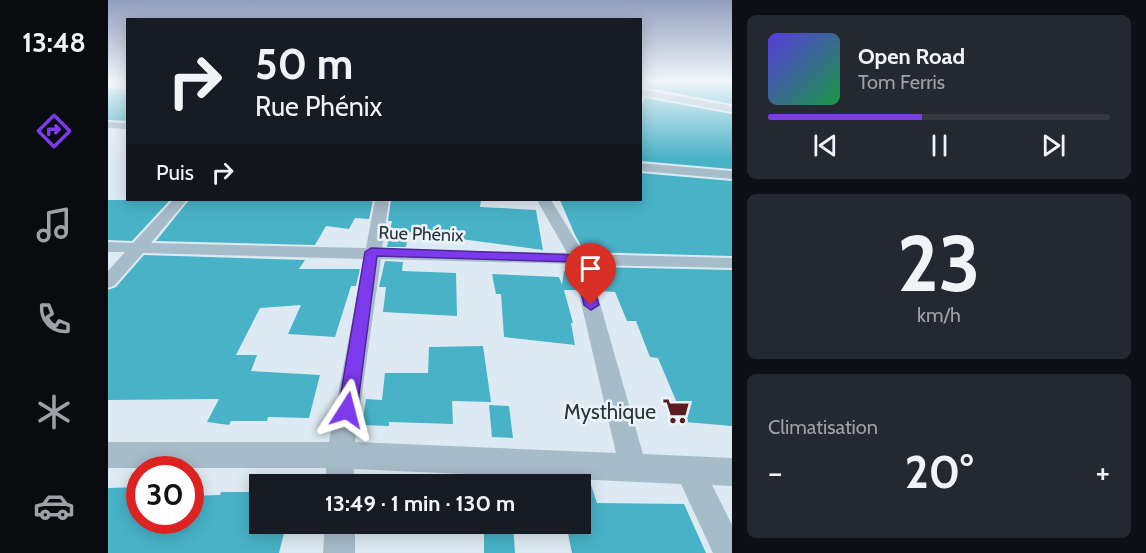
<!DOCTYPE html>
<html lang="fr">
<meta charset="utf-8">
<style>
:root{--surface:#171b24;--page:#242831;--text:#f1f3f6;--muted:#9ea1a6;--line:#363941;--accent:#7c3aed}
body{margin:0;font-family:Cabin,sans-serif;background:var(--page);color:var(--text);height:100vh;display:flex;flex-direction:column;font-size:22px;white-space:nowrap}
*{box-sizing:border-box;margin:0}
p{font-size:20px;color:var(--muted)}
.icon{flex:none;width:33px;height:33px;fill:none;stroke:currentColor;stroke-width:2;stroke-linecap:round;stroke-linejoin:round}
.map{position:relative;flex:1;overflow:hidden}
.drawer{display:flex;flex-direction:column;gap:15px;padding:15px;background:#0d0f14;width:414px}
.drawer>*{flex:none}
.hud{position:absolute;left:18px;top:18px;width:516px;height:183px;border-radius:0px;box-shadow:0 3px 15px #0003;background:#171b24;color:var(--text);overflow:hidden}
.speed{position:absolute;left:18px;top:456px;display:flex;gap:12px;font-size:30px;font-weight:700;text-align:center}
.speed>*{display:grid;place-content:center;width:78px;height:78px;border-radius:50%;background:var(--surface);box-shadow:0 3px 15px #0003;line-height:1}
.speed .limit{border:9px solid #d22;background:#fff;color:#111}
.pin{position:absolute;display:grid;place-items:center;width:51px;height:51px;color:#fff;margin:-62px -26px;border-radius:50% 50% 50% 0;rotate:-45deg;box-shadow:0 0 6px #0007}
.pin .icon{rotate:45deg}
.me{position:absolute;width:66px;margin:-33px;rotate:9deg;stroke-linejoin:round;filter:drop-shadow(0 0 4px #0008)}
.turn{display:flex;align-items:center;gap:21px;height:126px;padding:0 30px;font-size:27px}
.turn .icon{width:78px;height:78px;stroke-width:2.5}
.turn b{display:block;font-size:42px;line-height:51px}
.then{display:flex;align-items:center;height:57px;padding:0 30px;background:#0003;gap:12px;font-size:22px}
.big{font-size:45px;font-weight:700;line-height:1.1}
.drawer .tile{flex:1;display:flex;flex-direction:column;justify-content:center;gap:9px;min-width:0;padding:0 21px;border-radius:9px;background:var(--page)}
.drawer .dial{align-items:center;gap:0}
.dial b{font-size:78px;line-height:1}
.song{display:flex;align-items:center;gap:18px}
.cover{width:72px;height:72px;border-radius:9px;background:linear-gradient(135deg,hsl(250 70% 55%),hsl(140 70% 35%))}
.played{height:6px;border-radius:3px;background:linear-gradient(90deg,var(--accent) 45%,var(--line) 45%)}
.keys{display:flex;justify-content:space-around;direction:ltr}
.heat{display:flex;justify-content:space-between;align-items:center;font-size:33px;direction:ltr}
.trip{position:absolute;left:141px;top:474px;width:342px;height:60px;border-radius:0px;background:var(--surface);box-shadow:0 3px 15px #0003;font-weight:700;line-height:60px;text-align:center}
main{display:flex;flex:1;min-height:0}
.menu{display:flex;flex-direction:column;width:108px;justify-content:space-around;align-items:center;background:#090b0e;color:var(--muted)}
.menu .icon{width:42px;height:42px}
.menu .selected{color:var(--accent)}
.menu b{font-size:27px;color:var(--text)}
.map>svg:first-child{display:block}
</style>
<main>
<nav class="menu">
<b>13:48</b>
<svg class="icon selected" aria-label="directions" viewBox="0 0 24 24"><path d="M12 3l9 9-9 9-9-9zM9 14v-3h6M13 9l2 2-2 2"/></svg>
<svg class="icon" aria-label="music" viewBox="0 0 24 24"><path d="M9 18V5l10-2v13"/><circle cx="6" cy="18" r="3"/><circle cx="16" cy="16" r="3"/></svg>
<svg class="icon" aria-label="phone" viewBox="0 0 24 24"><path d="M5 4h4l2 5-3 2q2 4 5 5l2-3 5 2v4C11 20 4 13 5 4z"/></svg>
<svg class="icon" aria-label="climate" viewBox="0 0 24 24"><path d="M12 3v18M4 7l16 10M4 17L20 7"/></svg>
<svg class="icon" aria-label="car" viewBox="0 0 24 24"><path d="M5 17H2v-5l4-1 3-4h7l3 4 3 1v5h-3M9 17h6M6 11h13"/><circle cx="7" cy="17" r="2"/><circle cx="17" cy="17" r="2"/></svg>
</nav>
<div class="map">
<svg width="624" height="553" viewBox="0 0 624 553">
<rect width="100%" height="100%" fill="#deeaf3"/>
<g fill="#48b2c7">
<path d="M544 81H624V104L541 88Z"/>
<path d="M0 88 20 89V121L0 120Z"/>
<path d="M537 98 624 114V169L532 161V108Z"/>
<path d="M532 173 624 181V256L477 252 467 235 452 200H532Z"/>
<path d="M0 200H62L24 241 0 240Z"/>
<path d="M81 200H265L261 219 247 218 241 229 218 226 207 245 48 241Z"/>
<path d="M283 200H373L372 207 428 210 435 250 300 232 298 247H279L284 221H280Z"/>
<path d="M36 255 197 260 191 269H252L248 286H243L227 337 180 334 193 305 152 308 128 355H149L143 371 212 375 201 418 160 417 159 421H123L121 425 99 422 111 399 0 400V290L8 287Z"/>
<path d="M277 261 295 262 294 271 348 273 349 316 275 312 278 287H271Z"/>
<path d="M484 267 624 270V426L577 422 550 358 542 357 528 321H519L507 292 491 291Z"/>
<path d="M456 271H463L468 290H456L465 323H463L467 345 396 337 393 294H388L384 274 451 277 454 285Z"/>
<path d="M375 346 383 402 344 401 345 424 281 422V426L254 425 258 399 274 400 277 373H320L321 347Z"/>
<path d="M381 405 401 406 405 438 384 437Z"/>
<path d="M472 482H482L489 503 576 504 598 553H464L458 524H472Z"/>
<path d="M32 487V520H82V496L112 495 113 492H152V524L178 525 171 553H0V488Z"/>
<path d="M376 524H405L407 553H376Z"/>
</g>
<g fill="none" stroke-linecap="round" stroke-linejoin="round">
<g fill="#a7bcc9" fill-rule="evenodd">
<path d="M532 89 624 106V112L532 95Z"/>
<path d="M0 122 20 123V129L0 128Z"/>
<path d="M532 163 624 171V179L532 171Z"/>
<path d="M65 200H79L43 243 258 248 267 200H281L274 249 459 253 429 200H443L476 254 624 258V268L481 265 535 454 624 458V486L604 485 624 525V553H605L573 484 246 469V484H218V468H0V442H221L256 259 35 253 6 286 0 288V271L17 252H0V242L25 243ZM273 259 464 264 508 453 247 442Z"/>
<path d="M217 524H247V553H215Z"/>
</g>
</g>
<linearGradient id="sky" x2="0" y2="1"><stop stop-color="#929ebe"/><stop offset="0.51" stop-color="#f0f6fa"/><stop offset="1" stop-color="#f0f6fa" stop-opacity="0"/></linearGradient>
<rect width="624" height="159" fill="url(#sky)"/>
<path fill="#7c3aed" stroke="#51269a" stroke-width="1.5" d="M263 248 471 255 478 259 491 305 483 310 476 305 466 262 269 256 249 410 246 416 239 418 233 416 230 410 257 252Z"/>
<defs>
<symbol id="supermarket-bare" viewBox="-9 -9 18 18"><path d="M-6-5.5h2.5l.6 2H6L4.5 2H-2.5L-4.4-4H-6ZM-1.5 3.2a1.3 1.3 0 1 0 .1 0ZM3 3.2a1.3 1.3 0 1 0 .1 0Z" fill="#5b1e1f" stroke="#ebf3fa" stroke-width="2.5" paint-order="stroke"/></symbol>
</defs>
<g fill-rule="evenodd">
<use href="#supermarket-bare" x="549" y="392" width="38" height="38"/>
</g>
<g text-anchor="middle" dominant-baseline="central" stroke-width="5" stroke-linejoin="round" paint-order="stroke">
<g font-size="18" fill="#293539" stroke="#ebf3fa">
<text transform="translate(313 234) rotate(2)">Rue Phénix</text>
</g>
<g font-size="21" fill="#293539" stroke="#ebf3fa" text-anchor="end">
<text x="548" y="411">Mysthique</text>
</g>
</g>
</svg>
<div class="speed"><div class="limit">30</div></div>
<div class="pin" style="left:483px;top:305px;background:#d93025"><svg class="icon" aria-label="arrive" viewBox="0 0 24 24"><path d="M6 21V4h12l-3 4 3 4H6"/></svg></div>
<svg class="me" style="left:239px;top:410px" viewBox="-20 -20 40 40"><path d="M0-17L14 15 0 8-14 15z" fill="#7c3aed" stroke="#fff" stroke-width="4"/></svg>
<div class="trip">13:49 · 1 min · 130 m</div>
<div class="hud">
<div class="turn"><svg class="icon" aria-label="right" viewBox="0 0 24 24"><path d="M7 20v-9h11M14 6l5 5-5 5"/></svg><div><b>50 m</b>Rue Phénix</div></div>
<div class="then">Puis<svg class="icon" aria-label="right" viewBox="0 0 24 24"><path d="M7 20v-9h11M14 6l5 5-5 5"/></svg></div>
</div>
</div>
<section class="drawer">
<div class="tile">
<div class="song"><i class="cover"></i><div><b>Open Road</b><p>Tom Ferris</p></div></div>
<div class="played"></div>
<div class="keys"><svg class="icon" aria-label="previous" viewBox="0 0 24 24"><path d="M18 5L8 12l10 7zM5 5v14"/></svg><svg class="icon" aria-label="pause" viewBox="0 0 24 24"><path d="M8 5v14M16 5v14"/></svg><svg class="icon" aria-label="next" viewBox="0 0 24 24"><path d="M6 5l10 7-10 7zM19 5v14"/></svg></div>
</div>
<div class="tile dial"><b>23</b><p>km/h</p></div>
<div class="tile"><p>Climatisation</p>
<div class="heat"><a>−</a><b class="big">20°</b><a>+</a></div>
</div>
</section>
</main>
